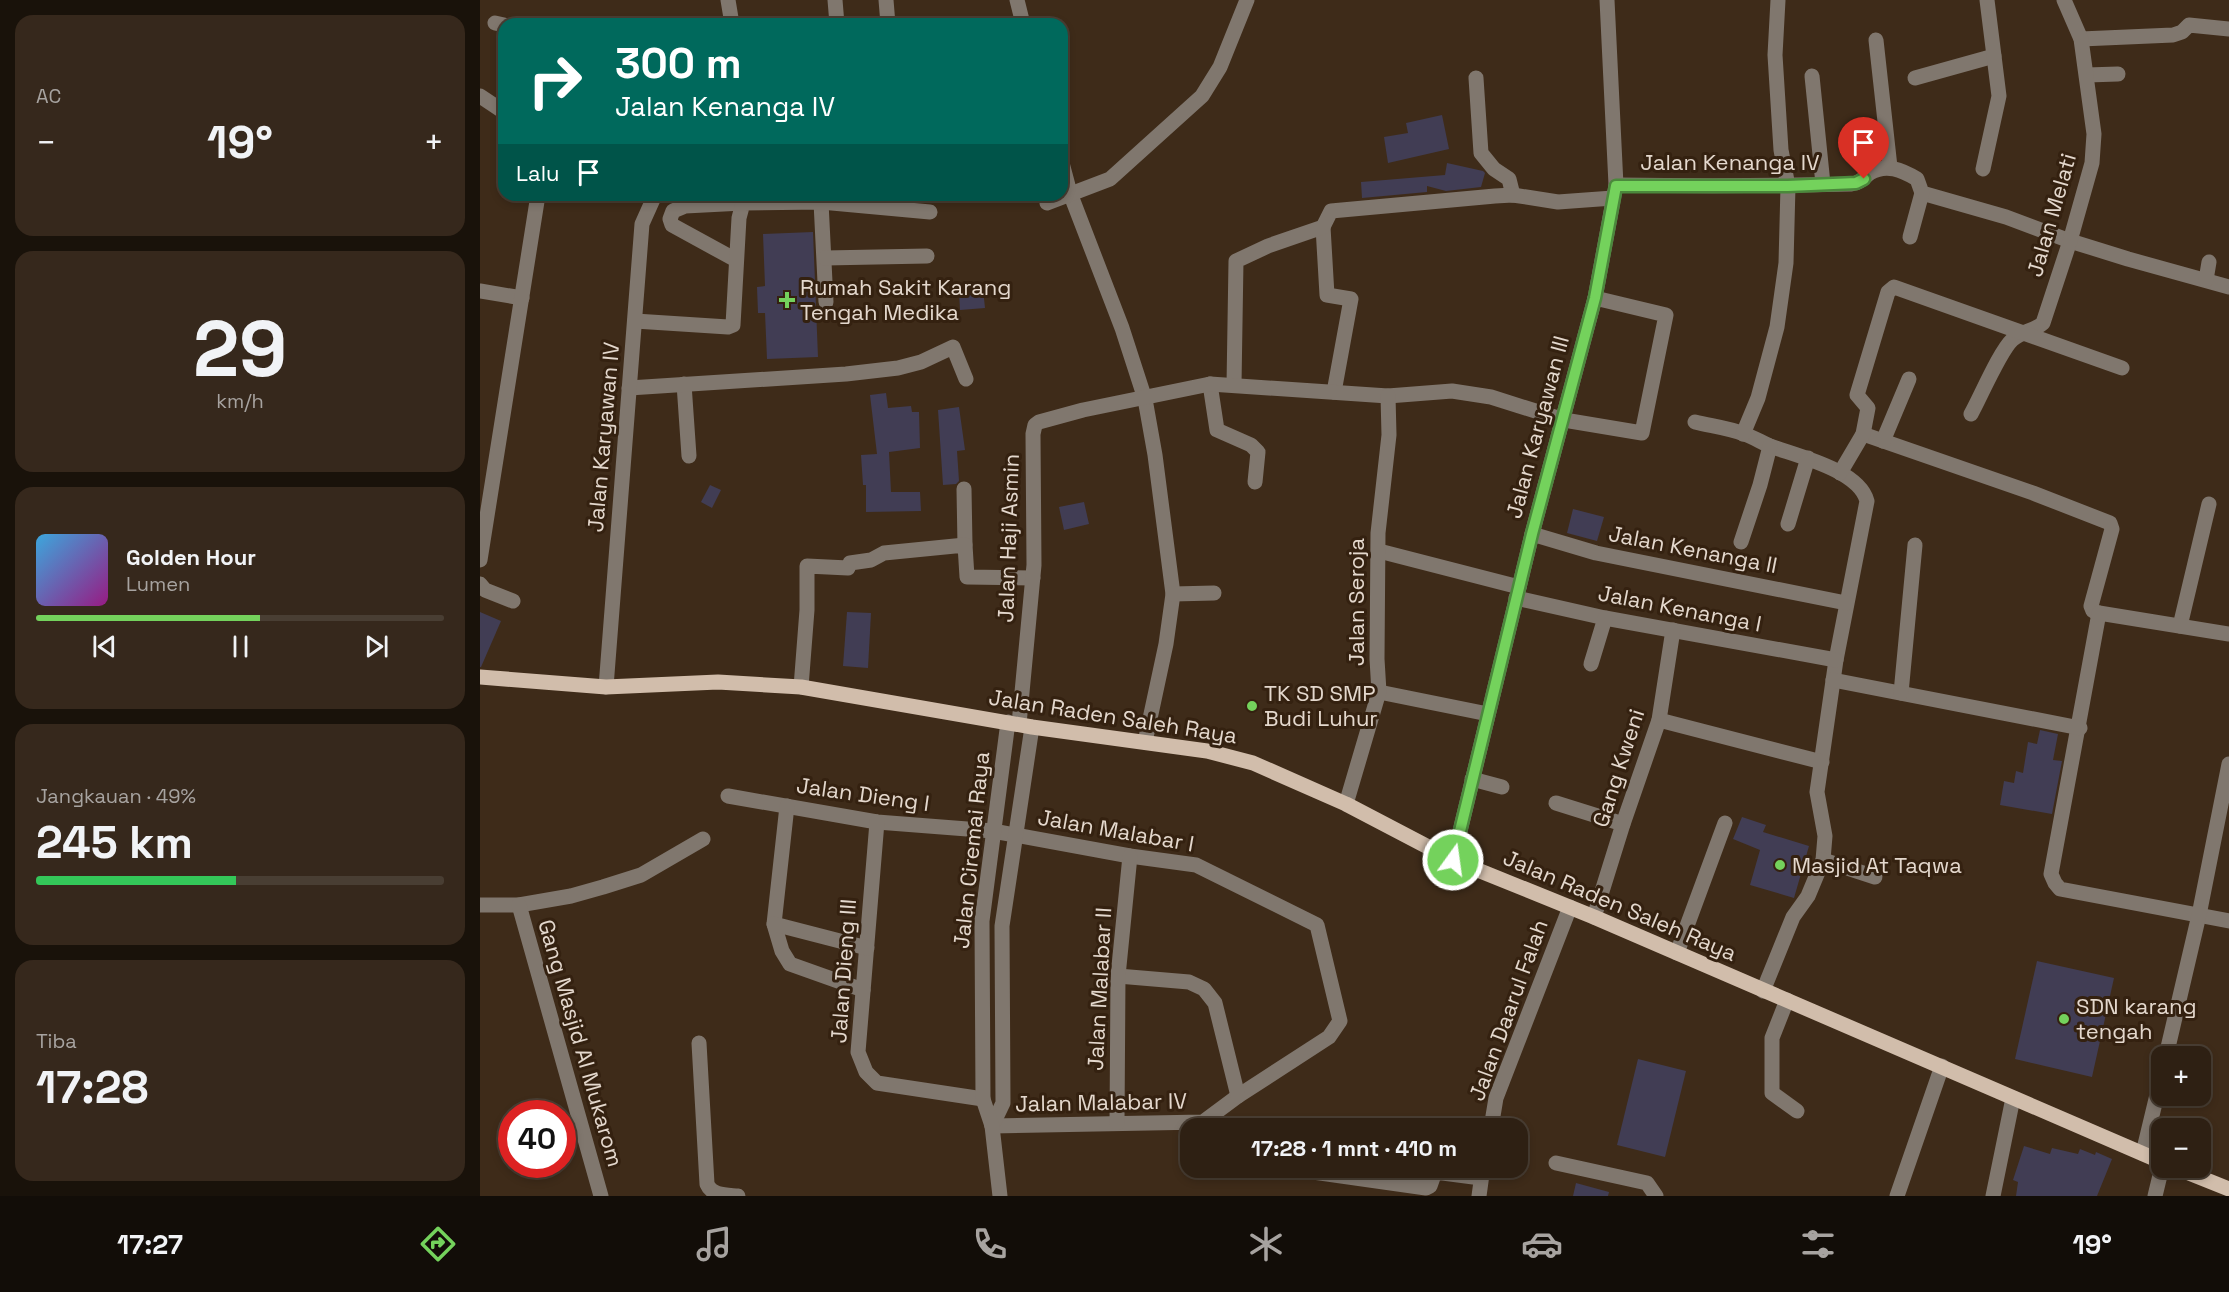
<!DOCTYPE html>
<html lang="id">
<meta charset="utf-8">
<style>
:root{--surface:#2e2013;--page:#36281c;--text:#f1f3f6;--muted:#a7a3a0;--line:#493e33;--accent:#74d25c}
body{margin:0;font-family:"Space Grotesk",sans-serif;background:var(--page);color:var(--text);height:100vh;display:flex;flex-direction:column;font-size:22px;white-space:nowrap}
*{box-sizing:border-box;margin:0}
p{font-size:20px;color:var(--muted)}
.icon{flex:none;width:33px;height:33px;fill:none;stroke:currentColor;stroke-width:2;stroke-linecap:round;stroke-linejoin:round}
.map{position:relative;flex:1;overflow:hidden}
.sheet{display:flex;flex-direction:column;gap:15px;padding:15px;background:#19120a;width:480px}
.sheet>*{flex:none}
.banner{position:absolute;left:18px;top:18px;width:570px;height:183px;border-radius:18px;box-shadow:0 3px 9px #0003,0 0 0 2px var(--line);background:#00695c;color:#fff;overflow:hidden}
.tools{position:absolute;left:1671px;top:1046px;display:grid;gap:12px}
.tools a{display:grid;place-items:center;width:60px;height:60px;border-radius:12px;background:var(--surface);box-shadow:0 3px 9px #0003,0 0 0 2px var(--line);font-size:30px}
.speed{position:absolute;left:18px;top:1100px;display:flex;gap:12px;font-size:30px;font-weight:700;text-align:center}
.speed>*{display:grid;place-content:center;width:78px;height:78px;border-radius:50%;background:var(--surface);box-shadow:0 3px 9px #0003,0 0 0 2px var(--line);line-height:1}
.speed .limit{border:9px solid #d22;background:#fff;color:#111}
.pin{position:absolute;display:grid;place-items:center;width:51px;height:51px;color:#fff;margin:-62px -26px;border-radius:50% 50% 50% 0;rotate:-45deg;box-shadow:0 0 6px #0007}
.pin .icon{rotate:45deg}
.me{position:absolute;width:66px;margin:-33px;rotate:14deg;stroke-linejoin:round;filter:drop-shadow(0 0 4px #0008)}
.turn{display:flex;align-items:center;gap:21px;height:126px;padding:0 18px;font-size:27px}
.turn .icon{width:78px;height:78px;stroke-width:2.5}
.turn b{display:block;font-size:42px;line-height:51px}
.then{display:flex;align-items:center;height:57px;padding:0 18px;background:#0003;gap:12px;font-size:22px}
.big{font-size:45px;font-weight:700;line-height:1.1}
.sheet .widget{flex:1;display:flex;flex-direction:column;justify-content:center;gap:9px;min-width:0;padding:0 21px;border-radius:18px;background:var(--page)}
.sheet .dial{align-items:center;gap:0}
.dial b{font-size:78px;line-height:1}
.song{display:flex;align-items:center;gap:18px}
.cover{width:72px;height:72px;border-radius:9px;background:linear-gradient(135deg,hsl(200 70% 55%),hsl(310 70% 35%))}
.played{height:6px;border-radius:3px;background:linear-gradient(90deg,var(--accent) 55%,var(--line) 55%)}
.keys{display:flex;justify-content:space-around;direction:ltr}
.heat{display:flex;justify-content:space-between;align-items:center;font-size:33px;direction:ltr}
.charge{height:9px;border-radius:4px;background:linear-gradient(90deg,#34c759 49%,var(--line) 0)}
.trip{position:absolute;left:700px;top:1118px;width:348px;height:60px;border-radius:18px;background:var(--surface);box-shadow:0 3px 9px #0003,0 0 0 2px var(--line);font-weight:700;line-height:60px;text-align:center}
.dock{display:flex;height:96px;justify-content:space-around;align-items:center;background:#120d08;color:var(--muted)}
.dock .icon{width:42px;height:42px}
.dock .on{color:var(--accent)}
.dock b{font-size:27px;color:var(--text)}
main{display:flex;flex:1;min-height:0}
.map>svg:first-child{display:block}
</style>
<main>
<section class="sheet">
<div class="widget"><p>AC</p>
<div class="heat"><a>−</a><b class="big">19°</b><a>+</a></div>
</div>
<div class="widget dial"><b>29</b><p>km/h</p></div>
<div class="widget">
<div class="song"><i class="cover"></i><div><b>Golden Hour</b><p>Lumen</p></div></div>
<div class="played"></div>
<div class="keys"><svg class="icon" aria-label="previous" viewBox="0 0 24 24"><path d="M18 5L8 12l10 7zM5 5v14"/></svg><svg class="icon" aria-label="pause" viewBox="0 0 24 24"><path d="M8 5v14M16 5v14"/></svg><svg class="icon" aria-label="next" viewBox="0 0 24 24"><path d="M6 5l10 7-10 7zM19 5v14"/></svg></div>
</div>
<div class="widget"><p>Jangkauan · 49%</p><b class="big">245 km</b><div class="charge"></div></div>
<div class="widget"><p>Tiba</p><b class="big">17:28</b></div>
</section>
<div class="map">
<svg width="1749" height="1196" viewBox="0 0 1749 1196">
<rect width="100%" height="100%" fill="#3e2b19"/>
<g fill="#413d54">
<path d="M962 115 969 149 908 163 904 137 928 133 926 123Z"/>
<path d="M967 163 1003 171 1005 173 1001 187 966 191 947 186V192L882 198 881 182 965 175Z"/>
<path d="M333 232 338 357 287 359 285 313H278L277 287 285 286 283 234Z"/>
<path d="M503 289 505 308 480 310 479 292Z"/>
<path d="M406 393 408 408 431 406 432 412H439L440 448 409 452 411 492H440L441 511 386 512V485H383L381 455 397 454 390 395Z"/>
<path d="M479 407 485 450 477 451 479 481 476 484 463 485 458 410Z"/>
<path d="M230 485 241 490 232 508 221 502Z"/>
<path d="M604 502 609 524 584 530 579 507Z"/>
<path d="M1093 509 1124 517 1117 541 1087 533Z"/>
<path d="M0 612 21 621 1 667H0Z"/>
<path d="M367 612 391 613 388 668 363 666Z"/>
<path d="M1560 730 1578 734 1573 760 1582 761 1572 814 1520 805 1524 781 1534 783 1536 771 1543 773 1548 742 1557 744Z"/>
<path d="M1262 817 1286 825 1283 832 1329 846 1314 898 1270 885 1280 850 1253 839Z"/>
<path d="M1557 961 1634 978 1612 1077 1535 1059Z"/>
<path d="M1158 1059 1206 1071 1185 1157 1137 1145Z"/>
<path d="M1544 1146 1570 1154 1572 1148 1598 1154 1600 1149 1615 1155 1616 1152 1632 1159 1617 1196H1536L1538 1182 1533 1180Z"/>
<path d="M1096 1183 1129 1192 1128 1196H1093Z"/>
</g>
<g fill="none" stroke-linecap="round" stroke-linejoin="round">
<g stroke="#80776e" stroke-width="15">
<path d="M248 0 252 24"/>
<path d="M355 0 357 24"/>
<path d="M406 0 408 24"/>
<path d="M537 0 543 24"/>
<path d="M15 23 24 25"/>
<path d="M1601 39 1693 35 1702 32 1709 25 1749 29"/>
<path d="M1396 40 1410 167"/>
<path d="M1607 75 1638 74"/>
<path d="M1332 76 1343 184"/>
<path d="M996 78 1001 153 1014 169 1029 179 1033 195"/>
<path d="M1435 78 1514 56"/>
<path d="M0 96 24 112"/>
<path d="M582 163 590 193 642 328 665 399 675 455 693 594 686 644 665 742"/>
<path d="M1503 169 1519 96 1507 0"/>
<path d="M1136 185C1215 186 1293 186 1371 184 1381 183 1383 178 1390 173 1406 163 1422 170 1437 179L1442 193 1526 217 1590 241 1648 259 1749 287"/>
<path d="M341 202 346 302"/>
<path d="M567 203 630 179 722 96 740 67 767 0"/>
<path d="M843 227 847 295 871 299 854 392"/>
<path d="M1430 237 1442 193"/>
<path d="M345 258 447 256"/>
<path d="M256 260 192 225 190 219 193 211 205 206 263 203"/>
<path d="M1726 280 1729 262"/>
<path d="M0 291 42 298"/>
<path d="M155 321 248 327 253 325 259 218 263 203 341 202 450 212"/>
<path d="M204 384 209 456"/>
<path d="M730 384 737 430 771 445 778 452 775 482"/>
<path d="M754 385 756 261 788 246 843 227 851 211 1015 196 1033 195 1078 202 1133 198"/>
<path d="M149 388 366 374 418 368 441 362 473 347 486 379"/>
<path d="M1491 414C1500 398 1520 351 1532 340 1541 331 1553 332 1563 323L1590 241 1612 163 1614 134 1601 39 1584 0"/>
<path d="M1215 422C1231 426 1249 428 1264 434 1273 437 1281 442 1290 446 1317 456 1379 470 1387 501L1356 660 1337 792 1345 836 1343 860 1328 896 1313 917 1283 991"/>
<path d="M1263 434 1278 398 1297 327 1306 263 1308 186 1301 150 1295 55 1298 0"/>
<path d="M1383 434 1553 493 1630 523 1632 529 1611 606 1613 611 1619 613"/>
<path d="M1403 441 1429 379"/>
<path d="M1360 473 1383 434 1388 408 1377 395 1408 292 1414 287 1642 368"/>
<path d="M484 489 485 545"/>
<path d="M1308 524 1328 458"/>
<path d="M1052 534 1116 553 1366 603"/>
<path d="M1261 542 1280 485 1290 446"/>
<path d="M899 551 1039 587"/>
<path d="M0 560 58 195"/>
<path d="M0 584 5 590 33 601"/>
<path d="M693 594 734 593"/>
<path d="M1036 598 1125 618 1356 660"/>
<path d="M1700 626 1729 504"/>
<path d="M1749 634 1619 613 1571 874 1575 883 1580 889 1749 921"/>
<path d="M1111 664 1125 618"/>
<path d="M1353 680 1600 728"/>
<path d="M126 687 162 224 175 195"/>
<path d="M321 687 327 610V566L368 568 370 563 391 560 404 553 485 545 487 577 553 578"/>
<path d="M899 692 1008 714"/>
<path d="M1421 693 1435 545"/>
<path d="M1179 720 1342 762"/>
<path d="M539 724 554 565 553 434 555 425 559 422 603 410 730 384 908 396 972 391 1011 397 1084 420 1162 433 1186 315 1115 298"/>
<path d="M992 779 1022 787"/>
<path d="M248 796 397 822 513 831 650 856 716 865 837 925 860 1021 849 1037 758 1096 723 1122 512 1126"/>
<path d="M1076 803 1143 824"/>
<path d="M866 804 899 692 897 659 898 533 909 435 908 396"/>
<path d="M307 806 294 924 302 951 310 964 383 990"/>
<path d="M397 822 378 1052 386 1072 397 1083 503 1099"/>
<path d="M973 860 1052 534 1115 298 1136 185 1127 0"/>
<path d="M1343 860 1395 877"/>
<path d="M0 905H39L91 896 123 887 161 875 223 839"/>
<path d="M39 905 121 1196"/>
<path d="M1114 917 1143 824 1179 720 1193 630"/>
<path d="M294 924 387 948"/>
<path d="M1197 953 1245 823"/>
<path d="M638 976 709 982 724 989 735 1003 758 1096"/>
<path d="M1307 1000 1292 1038V1093L1317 1111"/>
<path d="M219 1043 227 1184C232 1196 246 1195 258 1196"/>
<path d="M1686 1056 1719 915 1749 764"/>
<path d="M637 1123 638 976 650 856"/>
<path d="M512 1126 523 1103 522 926 552 727"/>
<path d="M1011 1128 1016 1098 1090 907"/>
<path d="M1663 1153 1682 1074"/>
<path d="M1076 1163 1167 1183 1176 1196"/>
<path d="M819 1170 946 1188 950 1186 955 1172 1001 1178"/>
<path d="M520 1196 512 1126 503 1099 502 921 528 722"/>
<path d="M999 1196 1003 1167"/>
<path d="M1417 1196 1462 1066"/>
<path d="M1513 1196 1533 1098"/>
<path d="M1675 1196 1682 1167"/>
</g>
<g stroke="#d1bdab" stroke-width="15">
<path d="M0 677 126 687 238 682 321 687 552 727 727 751 773 763 866 804 973 860 1114 917 1682 1162"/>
<path d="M1694 1167 1749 1189"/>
</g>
</g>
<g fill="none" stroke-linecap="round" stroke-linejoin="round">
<defs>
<path id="route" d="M973 860 1052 534 1115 298 1136 186H1308L1376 183 1384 179"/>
</defs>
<use href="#route" stroke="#4b883c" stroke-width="15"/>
<use href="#route" stroke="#74d25c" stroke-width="10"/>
</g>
<g fill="#74d25c" stroke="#342110" stroke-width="2">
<path d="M304 291h6v6h6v6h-6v6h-6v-6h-6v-6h6z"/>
<circle cx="772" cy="706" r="6"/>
<circle cx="1300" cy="865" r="6"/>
<circle cx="1584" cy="1019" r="6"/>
</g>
<g text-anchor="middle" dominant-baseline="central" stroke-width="6" stroke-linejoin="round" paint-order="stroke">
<g font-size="22" fill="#e4d8cd" stroke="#342110">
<text x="1250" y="162">Jalan Kenanga IV</text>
<text transform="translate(1571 215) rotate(-74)">Jalan Melati</text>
<text transform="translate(1057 427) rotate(-75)">Jalan Karyawan III</text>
<text transform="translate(123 437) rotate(-85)">Jalan Karyawan IV</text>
<text transform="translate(528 538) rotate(-88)">Jalan Haji Asmin</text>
<text transform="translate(1213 549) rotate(11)">Jalan Kenanga II</text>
<text transform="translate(876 602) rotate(-90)">Jalan Seroja</text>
<text transform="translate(1200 608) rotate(11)">Jalan Kenanga I</text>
<text transform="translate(633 716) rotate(9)">Jalan Raden Saleh Raya</text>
<text transform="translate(1138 768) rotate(-72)">Gang Kweni</text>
<text transform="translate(383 794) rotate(8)">Jalan Dieng I</text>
<text transform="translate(636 830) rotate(10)">Jalan Malabar I</text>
<text transform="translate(491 850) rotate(-84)">Jalan Ciremai Raya</text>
<text transform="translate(1140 905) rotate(23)">Jalan Raden Saleh Raya</text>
<text transform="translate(363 971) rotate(-86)">Jalan Dieng III</text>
<text transform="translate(619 989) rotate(-87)">Jalan Malabar II</text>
<text transform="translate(1028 1010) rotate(-70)">Jalan Daarul Falah</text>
<text transform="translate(101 1043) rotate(74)">Gang Masjid Al Mukarom</text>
<text transform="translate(621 1102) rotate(-1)">Jalan Malabar IV</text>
</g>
<g font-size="22" fill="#e4d8cd" stroke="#342110" text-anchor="start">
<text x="320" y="287">Rumah Sakit Karang<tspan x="320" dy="25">Tengah Medika</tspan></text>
<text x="784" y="693">TK SD SMP<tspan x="784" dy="25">Budi Luhur</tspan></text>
<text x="1312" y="865">Masjid At Taqwa</text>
<text x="1596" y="1006">SDN karang<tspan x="1596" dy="25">tengah</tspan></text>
</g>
</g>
</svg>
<div class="tools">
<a>+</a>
<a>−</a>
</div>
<div class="speed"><div class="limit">40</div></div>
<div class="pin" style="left:1384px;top:179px;background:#d93025"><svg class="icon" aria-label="arrive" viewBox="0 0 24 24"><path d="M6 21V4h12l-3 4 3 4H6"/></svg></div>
<svg class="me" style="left:973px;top:860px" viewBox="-20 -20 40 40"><circle r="17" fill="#74d25c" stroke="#fff" stroke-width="3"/><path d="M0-11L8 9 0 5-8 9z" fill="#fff"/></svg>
<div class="trip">17:28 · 1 mnt · 410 m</div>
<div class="banner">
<div class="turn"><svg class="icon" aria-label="right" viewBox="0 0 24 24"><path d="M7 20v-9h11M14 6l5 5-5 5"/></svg><div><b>300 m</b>Jalan Kenanga IV</div></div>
<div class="then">Lalu<svg class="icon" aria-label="arrive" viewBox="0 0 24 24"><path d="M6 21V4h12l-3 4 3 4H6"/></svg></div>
</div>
</div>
</main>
<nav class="dock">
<b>17:27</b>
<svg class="icon on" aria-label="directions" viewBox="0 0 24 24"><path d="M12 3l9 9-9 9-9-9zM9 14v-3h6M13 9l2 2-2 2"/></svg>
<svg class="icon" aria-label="music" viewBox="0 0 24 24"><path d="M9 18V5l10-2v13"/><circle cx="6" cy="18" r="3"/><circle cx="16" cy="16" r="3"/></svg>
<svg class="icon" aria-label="phone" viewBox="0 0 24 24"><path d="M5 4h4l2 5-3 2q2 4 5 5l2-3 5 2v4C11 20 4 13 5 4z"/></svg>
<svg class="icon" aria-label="climate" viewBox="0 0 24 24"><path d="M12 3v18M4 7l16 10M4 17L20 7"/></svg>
<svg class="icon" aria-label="car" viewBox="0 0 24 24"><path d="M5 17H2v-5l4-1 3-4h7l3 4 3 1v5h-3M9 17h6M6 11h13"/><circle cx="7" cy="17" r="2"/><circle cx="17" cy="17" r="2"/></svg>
<svg class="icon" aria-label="filters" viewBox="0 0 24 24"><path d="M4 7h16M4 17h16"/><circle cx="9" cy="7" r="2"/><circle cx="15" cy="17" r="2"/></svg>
<b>19°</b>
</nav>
